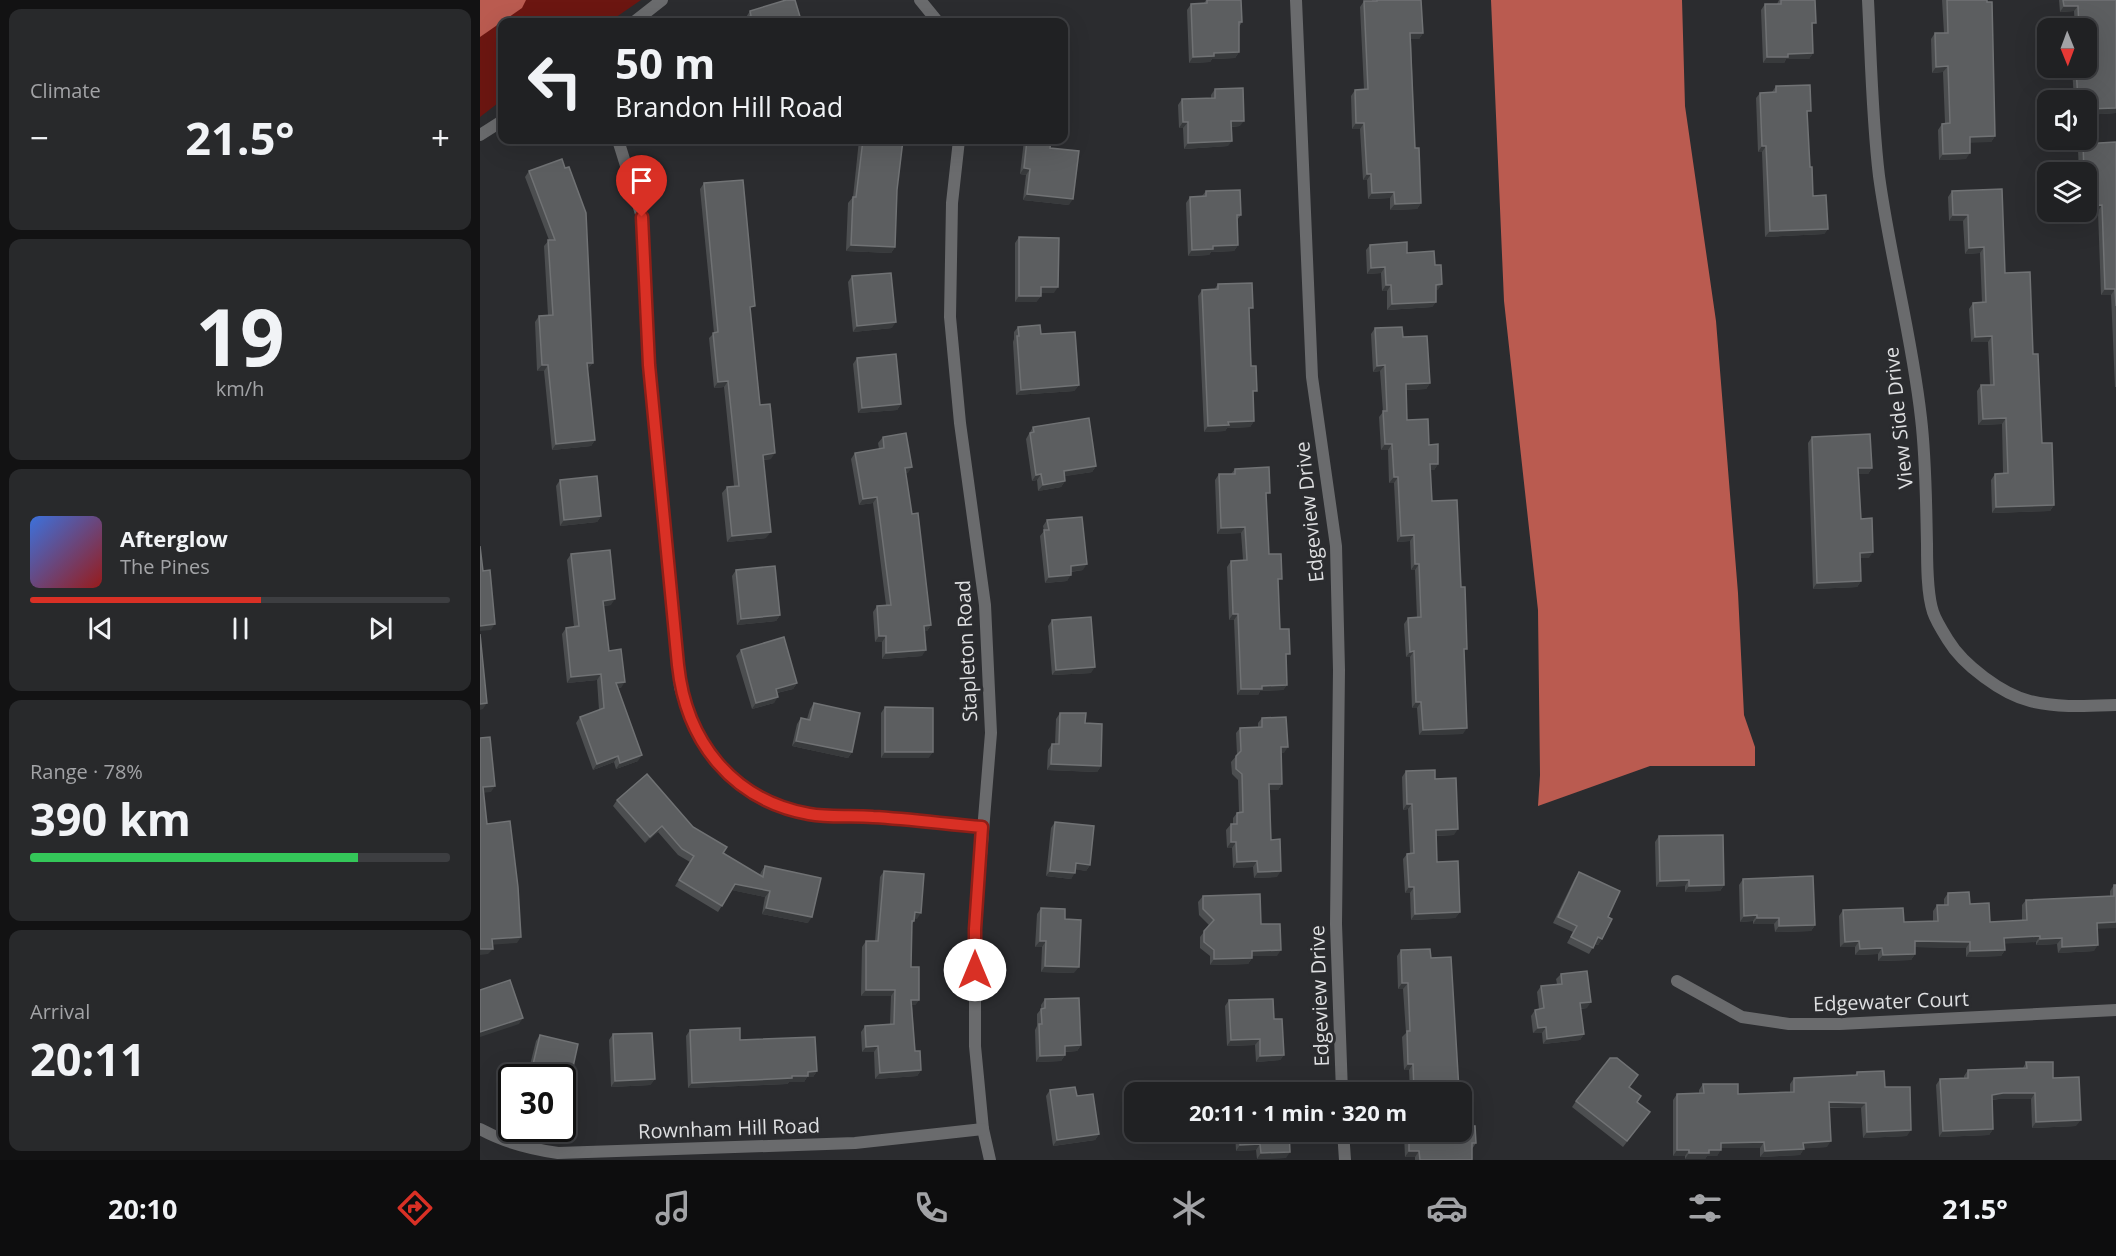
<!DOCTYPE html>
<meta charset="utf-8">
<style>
:root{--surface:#202123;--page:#28292b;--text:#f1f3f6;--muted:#a2a3a6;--line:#3d3e41;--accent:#d93025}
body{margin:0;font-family:"Open Sans",sans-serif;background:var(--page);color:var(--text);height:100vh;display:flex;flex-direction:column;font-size:22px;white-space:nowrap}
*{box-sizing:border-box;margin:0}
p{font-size:20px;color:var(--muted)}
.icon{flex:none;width:33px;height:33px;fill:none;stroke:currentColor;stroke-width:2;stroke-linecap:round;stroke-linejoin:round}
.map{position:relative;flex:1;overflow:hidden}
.drawer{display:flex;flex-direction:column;gap:9px;padding:9px;background:#121213;width:480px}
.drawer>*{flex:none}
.banner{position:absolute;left:18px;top:18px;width:570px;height:126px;border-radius:12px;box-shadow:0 6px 24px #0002,0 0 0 2px var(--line);background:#202123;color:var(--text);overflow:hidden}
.needle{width:39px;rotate:179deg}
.fabs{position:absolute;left:1557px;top:18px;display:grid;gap:12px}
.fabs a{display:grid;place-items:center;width:60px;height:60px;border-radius:12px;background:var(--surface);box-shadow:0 6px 24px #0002,0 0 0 2px var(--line);font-size:30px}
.speed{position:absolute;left:18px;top:1064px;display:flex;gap:12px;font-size:30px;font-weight:700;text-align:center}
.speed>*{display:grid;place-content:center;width:78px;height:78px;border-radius:50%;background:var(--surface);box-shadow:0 6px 24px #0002,0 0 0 2px var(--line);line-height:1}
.speed .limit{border:3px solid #111;border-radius:9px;background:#fff;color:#111}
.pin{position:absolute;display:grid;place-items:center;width:51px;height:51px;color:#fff;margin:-62px -26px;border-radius:50% 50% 50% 0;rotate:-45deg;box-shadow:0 0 6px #0007}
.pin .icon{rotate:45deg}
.me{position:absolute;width:66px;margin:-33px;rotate:0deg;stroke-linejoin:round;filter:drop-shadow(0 0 4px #0008)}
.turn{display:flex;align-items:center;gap:21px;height:126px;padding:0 18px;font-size:27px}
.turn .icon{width:78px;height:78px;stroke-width:2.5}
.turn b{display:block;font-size:42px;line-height:51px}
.big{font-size:45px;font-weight:700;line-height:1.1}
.drawer .tile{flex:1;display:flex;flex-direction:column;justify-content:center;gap:9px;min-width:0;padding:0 21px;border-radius:12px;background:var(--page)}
.drawer .dial{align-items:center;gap:0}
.dial b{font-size:78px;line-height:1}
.song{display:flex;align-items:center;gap:18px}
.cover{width:72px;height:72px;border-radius:9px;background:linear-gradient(135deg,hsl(220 70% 55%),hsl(0 70% 35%))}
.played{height:6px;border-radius:3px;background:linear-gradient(90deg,var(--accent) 55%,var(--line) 55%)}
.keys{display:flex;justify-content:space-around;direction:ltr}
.heat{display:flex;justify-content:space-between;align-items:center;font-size:33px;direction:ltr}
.charge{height:9px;border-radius:4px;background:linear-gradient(90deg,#34c759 78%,var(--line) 0)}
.trip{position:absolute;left:644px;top:1082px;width:348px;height:60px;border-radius:12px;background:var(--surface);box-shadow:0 6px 24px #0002,0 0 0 2px var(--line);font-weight:700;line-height:60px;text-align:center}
.tab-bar{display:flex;height:96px;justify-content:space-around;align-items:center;background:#0d0d0e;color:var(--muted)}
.tab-bar .icon{width:42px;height:42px}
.tab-bar .on{color:var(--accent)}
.tab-bar b{font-size:27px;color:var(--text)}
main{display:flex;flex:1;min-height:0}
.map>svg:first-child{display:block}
</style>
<main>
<section class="drawer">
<div class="tile"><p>Climate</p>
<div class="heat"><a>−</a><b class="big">21.5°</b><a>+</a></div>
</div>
<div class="tile dial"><b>19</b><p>km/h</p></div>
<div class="tile">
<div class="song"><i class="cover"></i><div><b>Afterglow</b><p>The Pines</p></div></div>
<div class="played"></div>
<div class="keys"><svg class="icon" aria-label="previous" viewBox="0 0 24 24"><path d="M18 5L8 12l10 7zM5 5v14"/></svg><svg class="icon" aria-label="pause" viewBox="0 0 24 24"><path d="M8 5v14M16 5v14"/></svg><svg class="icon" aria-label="next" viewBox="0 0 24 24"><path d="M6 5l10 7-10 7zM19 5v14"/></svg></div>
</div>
<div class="tile"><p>Range · 78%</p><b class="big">390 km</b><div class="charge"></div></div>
<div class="tile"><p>Arrival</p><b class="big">20:11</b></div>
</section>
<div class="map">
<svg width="1636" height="1160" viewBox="0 0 1636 1160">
<rect width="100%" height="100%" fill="#2b2c2f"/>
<path fill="#6c1611" d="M0 0H161L129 22H22V100L0 117Z"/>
<g fill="#ba5b50">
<path d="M0 0H46L42 8 0 37Z"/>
<path d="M1011 0H1202L1205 106 1236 321 1258 593 1264 715 1275 747V766H1170L1058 806 1060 775 1058 610 1024 301Z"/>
</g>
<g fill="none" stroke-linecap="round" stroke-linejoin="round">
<g stroke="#6a6b6d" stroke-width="12">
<path d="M440 0 458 22"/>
<path d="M816 0 832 377 856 546 859 670 856 924 862 1092"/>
<path d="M1388 0C1391 59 1392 118 1399 176 1410 257 1432 336 1441 418 1446 460 1446 502 1447 544 1447 564 1447 594 1453 612 1456 621 1463 632 1468 640 1483 665 1522 694 1550 701 1577 708 1608 706 1636 705"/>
<path d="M154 22 182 0"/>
<path d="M0 135 22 121"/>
<path d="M138 140 162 217 169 365 200 687C218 754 259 800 329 814 350 818 372 815 393 817 430 819 466 823 503 827"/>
<path d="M479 140 472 203 470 317 480 423 505 605 511 733 495 929V1046L503 1129 510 1160"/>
<path d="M1197 981 1262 1017 1309 1024H1360L1636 1010"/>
<path d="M0 1129C25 1143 50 1149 78 1153L375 1143 503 1129"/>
<path d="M863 1131 865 1160"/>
</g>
</g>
<g fill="#4c4e50">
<path d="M726 0H761L762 22 759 27V52L755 58 732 59 730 62 709 63 707 10 711 4 724 3Z"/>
<path d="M892 0H941L943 33 939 39H931L935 148 941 203 937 209 910 210V198L888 199 887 180H883L880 129H872L871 96 875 90H884L880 7 884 1H892Z"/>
<path d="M1299 0H1335L1332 28 1333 53 1329 59H1306L1304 63H1283L1281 10 1285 4H1297Z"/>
<path d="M1462 0H1507L1515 136 1511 142H1490L1486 159 1459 160 1458 130 1462 124 1465 123 1463 72 1452 73 1451 39 1455 33H1464Z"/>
<path d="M1579 0H1636V113L1606 115V100H1594L1592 68H1606V28H1595L1594 11 1580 12Z"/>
<path d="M270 11 321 20 319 22H263Z"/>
<path d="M1296 86 1327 116 1330 167 1333 196 1348 229 1344 234 1285 237 1282 152H1278L1276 98 1280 93 1292 92Z"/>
<path d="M735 89 760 126 751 127 748 146 704 149 703 128H699L698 105 702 99 731 98V95Z"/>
<path d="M379 140H423L417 190 415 247 411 253 366 251 368 203 373 197Z"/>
<path d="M544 140H571L570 148 589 205 543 200 546 175 540 174Z"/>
<path d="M1636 142V387H1635L1631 295H1621L1618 211 1606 172H1599L1598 150 1603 144Z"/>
<path d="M82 159 113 363 107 369 115 440 111 446 72 450 64 371H57L55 322 59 316 68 315 64 246 69 240 45 177 49 171Z"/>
<path d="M224 183 270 312 280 405 291 459 283 460 286 538 247 542 242 493 247 487 254 486 244 387 234 388 229 338 234 333 220 189Z"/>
<path d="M726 191 761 215 757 220 758 245 754 251 731 252 729 255 708 256 706 203 710 197 722 196Z"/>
<path d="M1472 191 1525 273 1553 354 1562 443 1574 505 1570 511 1512 513 1511 480 1515 474 1523 473 1522 424 1498 425 1497 391 1501 385H1510L1508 342H1491L1489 309 1493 303H1502L1500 253 1485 254 1483 221H1469L1468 197Z"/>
<path d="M539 237 574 293H561V296L556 302H535V243Z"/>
<path d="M890 245 927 253 955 265 958 290H956V302L952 307 907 310V291H902L901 273 887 274 886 250Z"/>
<path d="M372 276 412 328 373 332 368 282Z"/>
<path d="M738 284 769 313 774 421 770 427 747 428 745 431 724 432 718 296 722 290H734Z"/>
<path d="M538 327 561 334 599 385 594 391 536 395 533 342 534 339V332Z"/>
<path d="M895 328 923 337 950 383 946 389 926 390 927 420 949 445 958 464 954 470H950L952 501 984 654 983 734 939 735 937 708H932L930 657H926L924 624 928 618H937L935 570H931L930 541 917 542 914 483H909L908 450H901L899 417 903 412 900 371 893 372 891 334Z"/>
<path d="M377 358 421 404 417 410 378 413 373 364Z"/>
<path d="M553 427 616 466 612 472 584 476 585 481 581 487 558 491 557 480 552 481 546 439Z"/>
<path d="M403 437 428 473H425L451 625 447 631H445L442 656 402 659V642H395L393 612 397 606 406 605 393 503 379 505 371 459 375 453 399 449 398 443Z"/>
<path d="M1332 437 1392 468 1388 474H1379L1381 519 1389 558H1380L1381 581 1377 587 1333 589 1328 443Z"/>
<path d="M755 469 786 498 789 554 798 585 800 629 806 660 807 685 803 690 780 691 778 695H757L754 620H749L747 567 751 561 763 560 761 533 737 534 735 480 739 474H751Z"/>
<path d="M80 480 121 516 117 522 80 526 76 486Z"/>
<path d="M567 520 603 570 591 572 587 581 565 583 560 536 564 531 563 526Z"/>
<path d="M91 554 131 605 123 606 129 651 141 688H138L158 761 136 769 134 762 113 770 96 723 100 717 119 710 117 680 87 683 82 634 86 628 94 627 87 560Z"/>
<path d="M256 570 300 615 296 621 257 625 252 576Z"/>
<path d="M572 620 611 673 572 675 568 626Z"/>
<path d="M261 650 317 683 313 689 297 693 294 703 272 709 256 656Z"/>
<path d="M334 703 372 752 368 758 312 746 317 724 321 718 327 719 330 709Z"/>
<path d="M405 707 453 752 448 758H401V713Z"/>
<path d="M580 713 605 723 621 766 617 772 567 770 568 750 572 744H575L576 719Z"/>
<path d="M782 718 804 753H801L802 784 798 790H790L791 840 797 877 774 878 773 867 753 868 752 848H747L746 830 751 824H753V818L757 813 759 812 758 780 752 774 751 762 757 755 756 733 760 728 778 727V723Z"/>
<path d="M926 771 955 779 974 835 956 836 957 862 980 912 975 918 931 920 930 893H925L923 859 927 854 930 853 928 809 923 810 922 777Z"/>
<path d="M137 800 213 827 243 853 280 875 281 872 285 866 328 923 282 914 285 897 252 890 238 912 195 886 210 862 198 855 178 832 165 843 133 806Z"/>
<path d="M575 822 610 865 606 871 596 869 591 879 566 876 571 828Z"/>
<path d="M1179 836 1244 885 1240 891 1205 892V886L1176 887 1175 842Z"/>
<path d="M404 871 437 919 434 918V921L432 924 431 967 439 1000 435 1005H432L435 1051 441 1070 437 1076 395 1079 394 1052H382L381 1032 385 1026 410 1024 411 996H381L382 947 386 941H395L400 877Z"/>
<path d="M1099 872 1128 917 1122 939 1118 945 1115 944 1109 954 1087 943 1093 932 1073 923 1095 878Z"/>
<path d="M1263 879 1335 925 1331 931 1295 932 1294 924H1273V921L1260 922 1259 885Z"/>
<path d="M1634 885 1636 928H1617L1614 951 1578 953 1577 944 1556 945V942L1525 943V950L1521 956 1486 957V948L1435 947V954L1431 960 1398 961V954L1375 955V947H1360L1359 916 1363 910 1424 922 1453 921V911L1457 905H1464V899L1468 893 1490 904 1510 922 1542 920V905L1546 900 1630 896V891Z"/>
<path d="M723 896 781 924 797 956H772V958L768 964 730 965V956L720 948V937L729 925 719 915 718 902Z"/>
<path d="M561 908 585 919 594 973 561 972 562 947H555L557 914Z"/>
<path d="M921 950 951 958 977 1092H930L929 1070H924L922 1037 926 1033 923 989H918L917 956Z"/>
<path d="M1081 974 1107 1008 1101 1009 1104 1034 1100 1040 1063 1044 1062 1033H1053L1051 1016 1055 1010 1059 1009 1057 992 1061 986 1077 984 1076 979Z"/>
<path d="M565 999 601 1045 597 1051 585 1052V1055L581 1061 556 1062 555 1030 557 1026V1014L561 1009V1005Z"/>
<path d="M749 1000 804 1055 800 1060 776 1062 775 1045 747 1046 745 1006Z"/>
<path d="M210 1030 260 1040 337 1071 333 1077H327L324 1082H309L307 1084 208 1088 206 1036Z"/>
<path d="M133 1034 175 1079 170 1085 131 1087 129 1040Z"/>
<path d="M60 1035 98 1044 90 1081 86 1087 82 1086V1077H47L56 1041Z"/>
<path d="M1546 1062 1573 1078 1596 1126 1552 1128 1551 1099H1519L1512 1100 1513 1129 1509 1135 1459 1137 1456 1085 1460 1079 1484 1078V1076L1488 1070 1543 1068Z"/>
<path d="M1377 1072 1405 1087 1427 1136 1383 1138 1381 1108H1349L1347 1147 1324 1148 1320 1155 1280 1157V1148H1241L1237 1156H1227L1225 1159H1205V1156H1193V1100L1197 1094 1219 1093V1090L1223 1084 1258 1094 1310 1092V1084L1314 1078 1375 1075Z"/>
<path d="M1149 1087 1161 1096 1157 1102 1170 1112 1143 1147 1092 1107 1096 1101Z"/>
<path d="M570 1090 597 1096 619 1134 615 1140 573 1146 566 1096Z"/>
<path d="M755 1131H809L806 1158 777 1159 776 1150 756 1151Z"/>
<path d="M927 1131H981L996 1143 992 1149V1160H935V1157H925L924 1134Z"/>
</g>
<g fill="#383a3c">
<path d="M1584 6H1598L1594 11 1580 12Z"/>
<path d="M930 33H943L939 39H926Z"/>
<path d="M759 52 755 58 732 59 730 62 709 63 713 57 734 53Z"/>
<path d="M1333 53 1329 59H1306L1304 63H1283L1287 57 1308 54Z"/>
<path d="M1468 66 1463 72 1452 73 1456 67Z"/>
<path d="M588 87 584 93V88Z"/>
<path d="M1636 108V113L1606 115V109Z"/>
<path d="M751 121H764L760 126 747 127Z"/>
<path d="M703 122H708L703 128H699Z"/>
<path d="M876 123H884L880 129H872Z"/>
<path d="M1515 136 1511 142 1486 143 1490 137Z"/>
<path d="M752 141 748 146 704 149 708 143Z"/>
<path d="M1282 146H1286L1282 152H1278Z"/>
<path d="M1490 153 1486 159 1459 160 1463 154Z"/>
<path d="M544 168 550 169 546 175 540 174Z"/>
<path d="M887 174H891L887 180H883Z"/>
<path d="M914 192 910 198 888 199 892 193Z"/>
<path d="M547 194 593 199 589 205 543 200Z"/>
<path d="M941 203 937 209 910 210 915 204Z"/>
<path d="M1622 205 1618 211H1606V206Z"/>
<path d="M1473 215H1488L1483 221H1469Z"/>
<path d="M1348 229 1344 234 1285 237 1290 231Z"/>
<path d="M371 245 415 247 411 253 366 251Z"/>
<path d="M758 245 754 251 731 252 729 255 708 256 712 250 733 246Z"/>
<path d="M1504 247 1500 253 1485 254 1489 248Z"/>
<path d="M905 267 901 273 887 274 891 268Z"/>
<path d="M962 284 958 290H951L956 285Z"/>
<path d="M906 285H911L907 291H902Z"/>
<path d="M561 287H578L574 293H557Z"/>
<path d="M1625 289H1635L1631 295H1621Z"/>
<path d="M539 296H561L556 302H535Z"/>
<path d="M956 302 952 307 907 310 912 304Z"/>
<path d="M416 322 412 328 373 332 377 326Z"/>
<path d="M1512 336 1508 342H1491L1495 337Z"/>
<path d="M107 363H113L108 369H103Z"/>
<path d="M62 365H68L64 371H57Z"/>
<path d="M905 365 900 371 893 372 897 366Z"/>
<path d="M248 381 244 387 234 388 238 382Z"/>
<path d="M950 383 946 389 922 390 926 384Z"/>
<path d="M599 385 594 391 536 395 541 390Z"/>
<path d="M421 404 417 410 378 413 382 408Z"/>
<path d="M1526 418 1522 424 1498 425 1503 419Z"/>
<path d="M774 421 770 427 747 428 745 431 724 432 728 426 748 422Z"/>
<path d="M115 440 111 446 72 450 76 444Z"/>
<path d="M905 444H912L908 450H901Z"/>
<path d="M295 453 291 459 279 460 283 455Z"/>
<path d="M950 464H958L954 470H946Z"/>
<path d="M616 466 612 472 580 477 584 471Z"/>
<path d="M432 467 428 473 421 474 425 468Z"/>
<path d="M1378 468H1392L1388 474H1374Z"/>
<path d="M561 474 557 480 552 481 556 475Z"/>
<path d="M914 477H918L914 483H909Z"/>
<path d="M585 481 581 487 558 491 563 485Z"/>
<path d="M397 497 393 503 379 505 383 499Z"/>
<path d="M1574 505 1570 511 1512 513 1516 507Z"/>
<path d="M121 516 117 522 80 526 84 520Z"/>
<path d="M765 527 761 533 737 534 741 528Z"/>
<path d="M291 532 286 538 247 542 252 536Z"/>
<path d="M934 535 930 541 917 542 921 536Z"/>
<path d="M1393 552 1389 558H1376L1380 553Z"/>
<path d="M607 564 603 570 586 572 591 566Z"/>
<path d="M935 564H939L935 570H931Z"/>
<path d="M591 575 587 581 565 583 569 577Z"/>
<path d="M1381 581 1377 587 1333 589 1337 583Z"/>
<path d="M135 599 131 605 119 606 123 601Z"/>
<path d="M753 614H758L754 620H749Z"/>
<path d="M300 615 296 621 257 625 261 619Z"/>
<path d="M15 624 11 630 0 631V626Z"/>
<path d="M451 625 447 631 440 632 444 626Z"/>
<path d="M399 636H406L402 642H395Z"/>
<path d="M446 650 442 656 402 659 406 653Z"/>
<path d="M934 651 930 657H926L930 652Z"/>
<path d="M615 667 611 673 572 675 576 670Z"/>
<path d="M121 674 117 680 87 683 91 677Z"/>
<path d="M145 682 141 688 132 689 136 683Z"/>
<path d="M317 683 313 689 292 694 296 689Z"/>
<path d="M807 685 803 690 780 691 778 695H757L761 689 782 686Z"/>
<path d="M298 697 294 703 272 709 276 703Z"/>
<path d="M936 702H941L937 708H932Z"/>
<path d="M7 703 3 709 0 710V704Z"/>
<path d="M987 728 983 734 939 735 943 730Z"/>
<path d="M316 741 372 752 368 758 312 746Z"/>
<path d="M801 747H808L804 753H797Z"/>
<path d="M405 752H453L448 758H401Z"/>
<path d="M162 755 158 761 136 769 140 763Z"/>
<path d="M138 756 134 762 113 770 117 764Z"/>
<path d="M571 764 621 766 617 772 567 770Z"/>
<path d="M789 784H802L798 790H785Z"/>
<path d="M15 786 11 792 0 793 3 787Z"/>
<path d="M927 804H932L928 809 923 810Z"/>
<path d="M182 826 178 832 165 843 170 837Z"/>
<path d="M978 829 974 835 951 836 956 830Z"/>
<path d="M751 842H756L752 848H747Z"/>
<path d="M777 861 773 867 753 868 757 862Z"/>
<path d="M596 863 610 865 606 871 592 869Z"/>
<path d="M570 871 595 873 591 879 566 876Z"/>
<path d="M801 871 797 877 774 878 778 872Z"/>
<path d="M1209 880 1205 886 1176 887 1180 881Z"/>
<path d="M255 884 290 891 285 897 251 890Z"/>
<path d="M1244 885 1240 891 1205 892 1209 886Z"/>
<path d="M929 887H934L930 893H925Z"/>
<path d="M286 908 332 917 328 923 282 914Z"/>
<path d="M435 912 441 913 437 919 430 918Z"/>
<path d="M980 912 975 918 931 920 935 914Z"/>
<path d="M1277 915 1273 921 1260 922 1264 916Z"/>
<path d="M1277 918H1299L1294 924H1273Z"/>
<path d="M1636 922V928L1613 929 1617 923Z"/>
<path d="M1335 925 1331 931 1295 932 1299 926Z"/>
<path d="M1560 936 1556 942 1520 944 1524 938Z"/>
<path d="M41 937 37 943 8 945 12 939Z"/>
<path d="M1118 937 1122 939 1118 945 1114 943Z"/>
<path d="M1582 938 1577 944 1556 945 1560 939Z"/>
<path d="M560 941H566L562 947H555Z"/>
<path d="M1379 941 1375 947H1360L1365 942Z"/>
<path d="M1435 941 1490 942 1486 948 1431 947Z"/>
<path d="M1618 945 1614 951 1578 953 1582 947Z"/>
<path d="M1402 948 1398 954 1375 955 1380 949Z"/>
<path d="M0 949H13L8 954 0 955Z"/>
<path d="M801 950 797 956H768L772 951Z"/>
<path d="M1525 950 1521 956 1486 957 1490 951Z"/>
<path d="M1435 954 1431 960 1398 961 1403 955Z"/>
<path d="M772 958 768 964 730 965 734 959Z"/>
<path d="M565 966 599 967 594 973 561 972Z"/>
<path d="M922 983H928L923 989H918Z"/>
<path d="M386 990H415L411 996H381Z"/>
<path d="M431 1000H439L435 1005H427Z"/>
<path d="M1111 1002 1107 1008 1096 1009 1100 1003Z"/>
<path d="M43 1018 39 1024 0 1037V1032Z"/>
<path d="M1066 1027 1062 1033H1053L1058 1028Z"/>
<path d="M1104 1034 1100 1040 1063 1044 1067 1039Z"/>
<path d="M780 1039 775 1045 747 1046 751 1040Z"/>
<path d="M601 1045 597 1051 581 1052 585 1046Z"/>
<path d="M398 1046 394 1052H382L386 1047Z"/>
<path d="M585 1055 581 1061 556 1062 560 1056Z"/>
<path d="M804 1055 800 1060 776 1062 780 1056Z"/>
<path d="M928 1064H933L929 1070H924Z"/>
<path d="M441 1070 437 1076 395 1079 400 1073Z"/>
<path d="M337 1071 333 1077H327L324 1082H309L307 1084 208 1088 212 1083 312 1076 328 1072Z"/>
<path d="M51 1073 71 1077H48Z"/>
<path d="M175 1079 170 1085 131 1087 135 1081Z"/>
<path d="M82 1080 90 1081 86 1087 82 1086Z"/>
<path d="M979 1090 977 1092H934V1091Z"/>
<path d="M1523 1093H1555L1551 1099H1519L1507 1100 1512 1095Z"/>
<path d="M1349 1102 1386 1103 1381 1108 1345 1107Z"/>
<path d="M1601 1120 1596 1126 1552 1128 1556 1122Z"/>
<path d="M1513 1129 1509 1135 1459 1137 1463 1131Z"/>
<path d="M1431 1130 1427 1136 1383 1138 1387 1132Z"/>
<path d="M619 1134 615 1140 573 1146 577 1140Z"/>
<path d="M1351 1141 1347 1147 1319 1149 1323 1143Z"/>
<path d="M1284 1142 1280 1148H1237L1241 1143Z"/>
<path d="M780 1144 776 1150 756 1151 760 1145Z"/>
<path d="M1324 1149 1320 1155 1280 1157 1285 1151Z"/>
<path d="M1197 1150H1209L1205 1156H1193Z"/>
<path d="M1229 1150H1241L1237 1156H1227L1225 1159H1205L1209 1153Z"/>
<path d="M929 1151H939L935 1157H925Z"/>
<path d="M810 1152 806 1158 777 1159 781 1153Z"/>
</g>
<g fill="#5c5e60" stroke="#707274" stroke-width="1.5">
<path d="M306 0H315L321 20 313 22H263L262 19 271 16 270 11Z"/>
<path d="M727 0H761L762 22H759V52L734 53V56L713 57 711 4 727 3Z"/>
<path d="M897 0H941L943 33H930L935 148H939L941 203 915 204 914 192 892 193 891 174H887L884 123H876L875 90 888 89 884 1H897Z"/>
<path d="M1301 0H1335L1336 23H1332L1333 53 1308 54V57H1287L1285 4H1301Z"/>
<path d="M1467 0H1507V2H1512L1515 136 1490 137V153L1463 154 1462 124 1470 123 1468 66 1456 67 1455 33H1468Z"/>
<path d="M1583 0H1636V108L1606 109V100H1598L1596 68H1606V28H1599L1598 6H1584Z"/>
<path d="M584 54 588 87 584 88Z"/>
<path d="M1330 85 1331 111H1327L1330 167H1332L1333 196 1346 195 1348 229 1290 231 1286 146H1282L1280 93 1296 92V86Z"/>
<path d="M763 88 764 121H751L752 141 708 143V122H703L702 99 735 98V89Z"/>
<path d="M383 140H423L417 190 415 247 371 245 373 197H376Z"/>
<path d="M547 140H571L570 148 599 151 593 199 547 194 550 169 544 168Z"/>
<path d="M1636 142V306L1635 289H1625L1622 205 1606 206V172H1604L1603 144Z"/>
<path d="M82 159 85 168 89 167 106 213 113 363H107L115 440 76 444 68 365H62L59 316 73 315 68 240H75L49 171Z"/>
<path d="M263 180 275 306 270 307 280 405 290 404 295 453 283 455 291 532 252 536 247 487 259 486 248 381 238 382 233 333 238 332 224 183Z"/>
<path d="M1522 189 1525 273 1550 272 1553 354H1558L1562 443H1572L1574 505 1516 507 1515 474 1528 473 1526 418 1503 419 1501 385H1514L1512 336 1495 337 1493 303 1506 302 1504 247 1489 248 1488 215H1473L1472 191Z"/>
<path d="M760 190 761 215H757L758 245 733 246V249L712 250 710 197 726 196V191Z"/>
<path d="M539 237 579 238 578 287H561V296H539Z"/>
<path d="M927 242V253L954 251 955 265H961L962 284 956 285V302L912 304 911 285H906L905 267 891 268 890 245Z"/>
<path d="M411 273 416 322 377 326 372 276Z"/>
<path d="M772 283 773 308H769L771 366H776L777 391H773L774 421 748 422 749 425 728 426 722 290 738 289V284Z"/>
<path d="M560 325 561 334 595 332 599 385 541 390 537 336H539L538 327Z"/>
<path d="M922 327 923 337 947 336 950 383 926 384 927 420 948 419 949 445 958 444V464H950L952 501 977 500 981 587H985L987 649H984L987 728 943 730 941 702H936L934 651 930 652 928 618 941 617 939 564H935L934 535 921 536 918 477H914L912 444H905L903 411H907L905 365 897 366 895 328Z"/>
<path d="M416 354 421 404 382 408 377 358Z"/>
<path d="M609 418 616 466 584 471 585 481 563 485 561 474 556 475 550 433 554 432 553 427Z"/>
<path d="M426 433 432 467 425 468 432 514 438 513 451 625 444 626 446 650 406 653V636H399L397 606 411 605 397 497 383 499 375 453 404 448 403 437Z"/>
<path d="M1390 434 1392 468H1378L1381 519 1392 518 1393 552 1380 553 1381 581 1337 583 1332 437Z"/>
<path d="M789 467 790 493H786L789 554H801L802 579H798L800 629H809L810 654H806L807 685 782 686V689H761L758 614H753L751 561 767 560 765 527 741 528 739 474H755V469Z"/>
<path d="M117 476 121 516 84 520 80 480Z"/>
<path d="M602 517 607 564 591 566V575L569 577 564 530H569L567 520Z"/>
<path d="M0 546 3 571 10 570 15 624 0 626Z"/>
<path d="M130 550 135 599 123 601 129 651 141 649 145 682 136 683 162 755 140 763 138 756 117 764 100 717 124 708 121 674 91 677 86 628 99 626 91 554Z"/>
<path d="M295 566 300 615 261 619 256 570Z"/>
<path d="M611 617 615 667 576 670 572 620Z"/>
<path d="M0 634 7 703 0 704Z"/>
<path d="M304 637 317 683 296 689 298 697 276 703 261 650Z"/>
<path d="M334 703 380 713 372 752 316 741 321 718 330 720Z"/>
<path d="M405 707 453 708V752H405Z"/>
<path d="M580 713H606L605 723 622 724 621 766 571 764 572 744H579Z"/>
<path d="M806 717 808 747H801L802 784H789L791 840 800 839 801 871 778 872 777 861 757 862 756 842H751V824H757V813L763 812 762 774 756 769V756L761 751 760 728 782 727V718Z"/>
<path d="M10 737 15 786 3 787 7 824 30 821 38 887 41 937 12 939 13 949H0V738Z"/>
<path d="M955 770V779L976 778 978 829 956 830 957 862 978 861 980 912 935 914 934 887H929L927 854 934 853 932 804H927L926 771Z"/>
<path d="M167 774 213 827 247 847 243 853 283 877 285 866 341 878 332 917 286 908 290 891 255 884 242 906 199 880 214 856 202 849 182 826 170 837 137 800Z"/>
<path d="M575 822 614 826 610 865 596 863 595 873 570 871Z"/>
<path d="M1243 835 1244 885 1209 886V880L1180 881 1179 836Z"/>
<path d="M404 871 444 874 441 913 435 912 434 921H432L431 967H439V1000H431L435 1051H440L441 1070 400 1073 398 1046 386 1047 385 1026 414 1024 415 990H386V941H398Z"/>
<path d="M1099 872 1140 891 1128 917 1132 919 1122 939 1118 937 1113 948 1091 937 1097 926 1078 917Z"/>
<path d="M1333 876 1335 925 1299 926V918H1277V915L1264 916 1263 879Z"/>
<path d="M1634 885H1636V922L1617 923 1618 945 1582 947V938L1560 939V936L1524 938 1525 950 1490 951V942L1435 941V954L1403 955 1402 948 1380 949 1379 941 1365 942 1363 910 1423 908 1424 922 1458 921 1457 905H1468V893L1489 892 1490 904 1509 903 1510 922 1547 920 1546 900 1634 896Z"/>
<path d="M780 894 781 924H800L801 950 772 951V958L734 959V950L724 942V931L734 920 723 909V896Z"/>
<path d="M561 908 585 909V919L601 920 599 967 565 966 566 941H560Z"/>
<path d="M950 949 951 958 971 957 979 1090 934 1091 933 1064H928L927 1031H930L928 983H922L921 950Z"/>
<path d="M1107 971 1111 1002 1100 1003 1104 1034 1067 1039 1066 1027 1058 1028 1055 1010 1064 1008 1061 986 1082 984 1081 974Z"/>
<path d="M30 980 43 1018 0 1032V990Z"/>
<path d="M599 998 601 1045 585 1046V1055L560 1056 559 1024H562L561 1009 565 1008V999Z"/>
<path d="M793 999 794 1019H802L804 1055 780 1056V1039L751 1040 749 1000Z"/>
<path d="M260 1028V1040L335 1037 337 1071 328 1072V1076H312V1078L212 1083 210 1030Z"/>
<path d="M172 1033 175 1079 135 1081 133 1034Z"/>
<path d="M60 1035 98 1044 90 1081 82 1080V1077H71L51 1073Z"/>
<path d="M1130 1058H1137L1158 1075 1149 1087 1161 1096 1157 1102 1170 1112 1147 1141 1096 1101Z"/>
<path d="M1546 1062H1573V1078L1599 1077 1601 1120 1556 1122 1555 1093H1523L1512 1095 1513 1129 1463 1131 1460 1079 1488 1078V1070L1547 1068Z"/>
<path d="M1404 1071 1405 1087H1430L1431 1130 1387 1132 1386 1103 1349 1102 1351 1141 1323 1143 1324 1149 1285 1151 1284 1142 1241 1143V1150H1229V1153H1209V1150H1197V1094L1224 1093 1223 1084H1258V1094L1314 1092V1078L1377 1075V1072Z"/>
<path d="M595 1087 597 1096 613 1094 619 1134 577 1140 570 1090Z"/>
<path d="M981 1126H995L996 1143H992V1160H940L939 1151H929V1131H981Z"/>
<path d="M759 1131H809L810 1152 781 1153 780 1144 760 1145Z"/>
</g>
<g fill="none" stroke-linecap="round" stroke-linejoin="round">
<defs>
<path id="route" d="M162 217 169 365 198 665C206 741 252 800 329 814 350 818 372 815 393 817 430 819 466 824 502 827L495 929V970"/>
</defs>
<use href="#route" stroke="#8d1f18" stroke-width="15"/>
<use href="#route" stroke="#d93025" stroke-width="10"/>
</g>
<g text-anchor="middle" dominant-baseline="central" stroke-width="6" stroke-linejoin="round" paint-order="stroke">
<g font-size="20" fill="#dedfe1" stroke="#2b2c2f">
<text transform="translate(1418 418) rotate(-96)">View Side Drive</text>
<text transform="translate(829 512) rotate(-96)">Edgeview Drive</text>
<text transform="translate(486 651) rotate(-93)">Stapleton Road</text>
<text transform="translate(839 996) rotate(-92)">Edgeview Drive</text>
<text transform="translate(1411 1001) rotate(-2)">Edgewater Court</text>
<text transform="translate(249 1128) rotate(-2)">Rownham Hill Road</text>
</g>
</g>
</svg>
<div class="fabs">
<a><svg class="needle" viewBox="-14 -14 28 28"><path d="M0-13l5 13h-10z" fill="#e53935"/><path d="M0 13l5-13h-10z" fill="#a2a3a6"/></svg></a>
<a><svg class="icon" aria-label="sound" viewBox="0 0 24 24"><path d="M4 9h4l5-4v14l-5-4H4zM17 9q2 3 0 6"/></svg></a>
<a><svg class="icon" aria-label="layers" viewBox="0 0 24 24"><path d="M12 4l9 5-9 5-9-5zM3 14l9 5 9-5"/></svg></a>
</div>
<div class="speed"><div class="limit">30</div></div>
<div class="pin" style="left:162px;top:217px;background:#d93025"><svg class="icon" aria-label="arrive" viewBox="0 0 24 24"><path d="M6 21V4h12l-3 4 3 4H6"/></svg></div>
<svg class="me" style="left:495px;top:970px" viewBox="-20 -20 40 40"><circle r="19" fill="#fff"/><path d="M0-13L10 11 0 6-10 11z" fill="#d93025"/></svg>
<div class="trip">20:11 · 1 min · 320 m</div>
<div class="banner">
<div class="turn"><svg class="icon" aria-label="left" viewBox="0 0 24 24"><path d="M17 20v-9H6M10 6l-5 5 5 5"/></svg><div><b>50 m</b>Brandon Hill Road</div></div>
</div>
</div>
</main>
<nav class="tab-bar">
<b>20:10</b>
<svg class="icon on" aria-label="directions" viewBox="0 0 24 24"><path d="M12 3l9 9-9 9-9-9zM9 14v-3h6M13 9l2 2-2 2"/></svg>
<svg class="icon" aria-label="music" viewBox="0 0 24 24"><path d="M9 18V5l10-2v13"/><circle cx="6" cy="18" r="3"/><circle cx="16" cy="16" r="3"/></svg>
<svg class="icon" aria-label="phone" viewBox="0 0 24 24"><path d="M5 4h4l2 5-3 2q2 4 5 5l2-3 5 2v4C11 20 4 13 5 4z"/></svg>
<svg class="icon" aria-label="climate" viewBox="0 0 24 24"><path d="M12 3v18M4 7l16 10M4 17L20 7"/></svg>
<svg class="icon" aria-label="car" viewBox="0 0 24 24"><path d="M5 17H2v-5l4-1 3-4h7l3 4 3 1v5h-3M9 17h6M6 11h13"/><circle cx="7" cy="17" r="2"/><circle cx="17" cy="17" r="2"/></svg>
<svg class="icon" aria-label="filters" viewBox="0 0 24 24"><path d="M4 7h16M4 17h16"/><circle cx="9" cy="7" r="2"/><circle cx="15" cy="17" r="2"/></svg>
<b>21.5°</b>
</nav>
